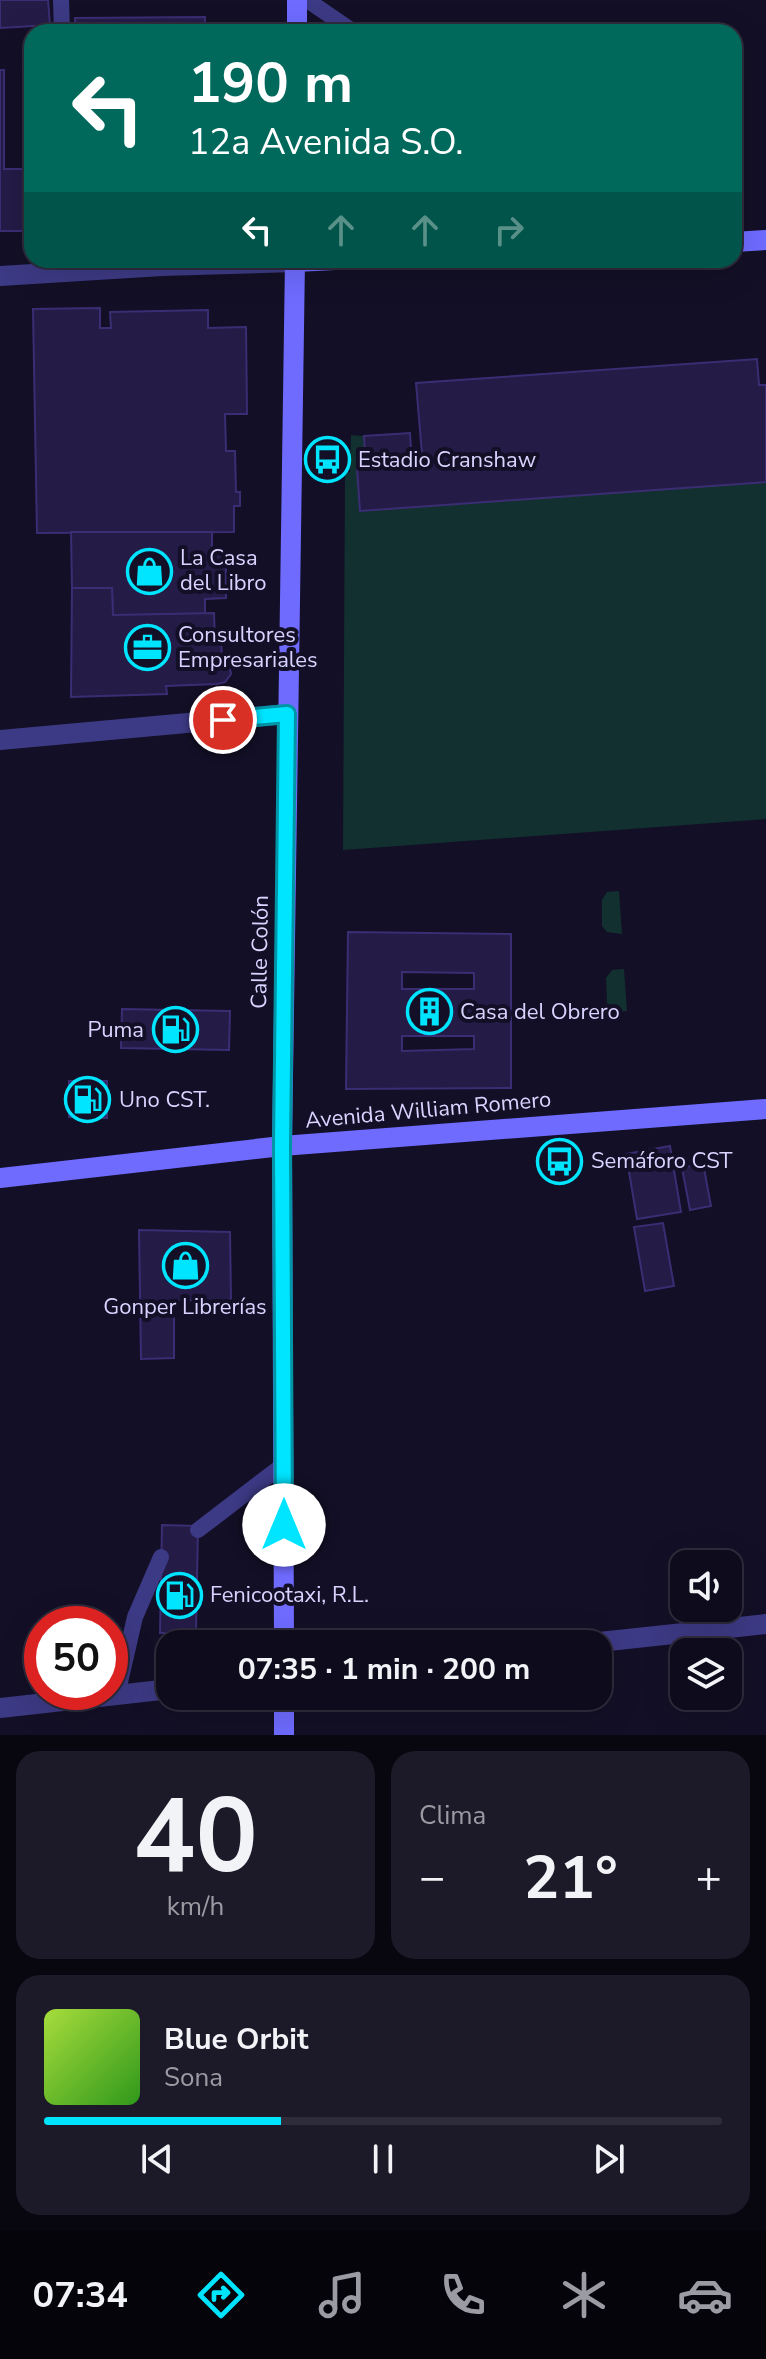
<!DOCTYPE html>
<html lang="es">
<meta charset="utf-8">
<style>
:root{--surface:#0e0b1c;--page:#1c1929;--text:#f1f3f6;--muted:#9b9ba3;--line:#2e2b3b;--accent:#00e5ff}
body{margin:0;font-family:"Nunito Sans",sans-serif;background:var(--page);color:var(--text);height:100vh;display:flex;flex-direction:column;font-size:30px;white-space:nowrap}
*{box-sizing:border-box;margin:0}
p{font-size:26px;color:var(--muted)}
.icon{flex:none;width:44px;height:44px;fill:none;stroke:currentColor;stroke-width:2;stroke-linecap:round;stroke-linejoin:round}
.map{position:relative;height:1735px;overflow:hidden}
.drawer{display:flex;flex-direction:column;gap:16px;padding:16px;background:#08060f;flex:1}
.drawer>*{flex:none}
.hud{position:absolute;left:24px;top:24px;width:718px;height:244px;border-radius:24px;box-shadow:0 8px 32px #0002,0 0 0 2px var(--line);background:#00695c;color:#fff;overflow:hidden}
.controls{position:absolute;left:670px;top:1550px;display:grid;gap:16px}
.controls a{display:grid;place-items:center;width:72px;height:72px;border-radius:16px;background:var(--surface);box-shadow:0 8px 32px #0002,0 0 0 2px var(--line);font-size:40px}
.speed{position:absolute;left:24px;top:1606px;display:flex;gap:16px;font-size:40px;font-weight:700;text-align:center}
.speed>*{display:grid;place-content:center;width:104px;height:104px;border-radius:50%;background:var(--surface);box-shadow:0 8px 32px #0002,0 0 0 2px var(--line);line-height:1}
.speed .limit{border:12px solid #d22;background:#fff;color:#111}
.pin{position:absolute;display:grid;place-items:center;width:68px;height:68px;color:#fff;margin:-34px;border:4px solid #fff;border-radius:50%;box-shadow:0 2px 8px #0007}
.me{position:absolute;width:88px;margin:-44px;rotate:0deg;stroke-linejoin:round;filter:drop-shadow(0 0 6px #0008)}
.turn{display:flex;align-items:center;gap:28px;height:168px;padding:0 32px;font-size:36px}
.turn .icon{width:104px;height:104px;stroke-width:2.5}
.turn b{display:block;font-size:56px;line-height:68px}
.lanes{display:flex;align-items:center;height:76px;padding:0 32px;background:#0003;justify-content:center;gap:40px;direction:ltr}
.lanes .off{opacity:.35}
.big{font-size:60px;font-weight:700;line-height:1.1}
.drawer .card{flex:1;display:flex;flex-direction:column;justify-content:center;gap:12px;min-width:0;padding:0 28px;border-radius:24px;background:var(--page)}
.drawer .dial{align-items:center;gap:0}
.dial b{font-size:104px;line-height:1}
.song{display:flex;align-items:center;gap:24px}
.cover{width:96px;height:96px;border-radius:12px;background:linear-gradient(135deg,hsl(80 70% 55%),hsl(110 70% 35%))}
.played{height:8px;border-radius:4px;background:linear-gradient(90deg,var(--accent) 35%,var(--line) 35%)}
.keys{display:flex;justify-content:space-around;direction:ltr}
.heat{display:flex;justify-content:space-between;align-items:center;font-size:44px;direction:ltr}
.drawer .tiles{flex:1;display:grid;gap:16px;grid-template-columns:1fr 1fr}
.card:last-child{grid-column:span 2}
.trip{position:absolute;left:156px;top:1630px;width:456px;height:80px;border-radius:24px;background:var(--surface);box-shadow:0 8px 32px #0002,0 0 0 2px var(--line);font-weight:700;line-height:80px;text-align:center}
.dock{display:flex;height:128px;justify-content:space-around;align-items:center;background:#06040b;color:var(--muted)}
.dock .icon{width:56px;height:56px}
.dock .active{color:var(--accent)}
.dock b{font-size:36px;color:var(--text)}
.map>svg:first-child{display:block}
</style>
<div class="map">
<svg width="766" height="1735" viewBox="0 0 766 1735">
<rect width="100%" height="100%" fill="#130f26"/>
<g fill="#12302f">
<path d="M351 435 364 436 366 468 357 469 766 482V819L343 850 345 473 350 472Z"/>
<path d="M619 891 622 934 607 932 602 926V900L607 892Z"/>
<path d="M624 969 627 1011 618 1012 607 1004 606 978 612 970Z"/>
</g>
<g fill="#241b47" stroke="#3b2d73" stroke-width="2" fill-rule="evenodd">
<path d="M0 0H48L50 25 0 28Z"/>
<path d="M205 17V32H75V18Z"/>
<path d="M0 70H4V169H24V181H32V231H0Z"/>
<path d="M100 308V328H111L110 312 208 310V328L246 327 247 414H225L226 451H235L236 492H240V506H234V532L37 533 33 309Z"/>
<path d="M757 359 759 385H766V482L360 511 357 469 366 468 364 436 410 433 412 466H423L416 383Z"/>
<path d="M71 532H212V553H226V598L205 599V615H113L112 588H72Z"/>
<path d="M72 588H112L113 615 214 613 215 642H221L222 655 228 658 231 674 225 682 217 684 166 686 167 694 71 697Z"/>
<path d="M348 932 511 934V1088L346 1089ZM402 972 474 973V989H402ZM402 1036H474V1049L402 1051Z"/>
<path d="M122 1009 230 1011 229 1050 121 1048Z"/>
<path d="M69 1081H107V1118L69 1117Z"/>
<path d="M670 1146 681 1212 637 1219 626 1154Z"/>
<path d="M703 1163 711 1206 690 1210 682 1168Z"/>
<path d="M663 1223 674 1286 645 1291 634 1227Z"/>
<path d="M139 1230 230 1232 231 1301 174 1300V1358L141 1359Z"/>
<path d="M162 1525 198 1526 196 1633H160Z"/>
</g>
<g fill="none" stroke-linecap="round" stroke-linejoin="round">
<g stroke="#3d3a85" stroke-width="16">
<path d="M61 0 62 32"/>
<path d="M307 0 354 32"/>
<path d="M198 1530 283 1465"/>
<path d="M117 1695 135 1617 161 1557"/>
</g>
<g stroke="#3d3a85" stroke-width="20">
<path d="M0 276 162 266 295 262"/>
<path d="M0 740 287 714"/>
<path d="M581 1644 766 1624"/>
<path d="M0 1708 170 1689"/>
</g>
<g stroke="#6f6bff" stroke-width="20">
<path d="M297 32V0"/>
<path d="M734 242 766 240"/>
<path d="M295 262 335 260"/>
<path d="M0 1178 282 1146 766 1109"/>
<path d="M284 1644 282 1146 295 260"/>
<path d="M284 1735V1696"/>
</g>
</g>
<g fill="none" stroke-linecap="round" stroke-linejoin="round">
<defs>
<path id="route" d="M223 720 287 714 282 1146 284 1525"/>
</defs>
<use href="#route" stroke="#0095a6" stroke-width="20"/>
<use href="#route" stroke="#00e5ff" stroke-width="14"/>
</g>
<defs>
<symbol id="bus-ring" viewBox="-11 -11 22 22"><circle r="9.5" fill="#130f26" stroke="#00e5ff" stroke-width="1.5"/><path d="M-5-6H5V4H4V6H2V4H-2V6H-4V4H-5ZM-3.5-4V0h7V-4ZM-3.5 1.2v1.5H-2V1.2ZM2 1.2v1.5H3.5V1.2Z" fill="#00e5ff"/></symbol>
<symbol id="shop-ring" viewBox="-11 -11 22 22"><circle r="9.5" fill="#130f26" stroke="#00e5ff" stroke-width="1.5"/><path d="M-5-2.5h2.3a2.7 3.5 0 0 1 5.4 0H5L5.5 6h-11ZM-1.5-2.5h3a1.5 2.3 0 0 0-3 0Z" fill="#00e5ff"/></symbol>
<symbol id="office-ring" viewBox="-11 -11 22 22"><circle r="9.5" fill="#130f26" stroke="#00e5ff" stroke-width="1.5"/><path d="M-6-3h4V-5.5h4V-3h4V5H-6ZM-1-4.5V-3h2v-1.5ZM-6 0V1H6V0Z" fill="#00e5ff"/></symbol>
<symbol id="building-ring" viewBox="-11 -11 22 22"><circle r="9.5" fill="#130f26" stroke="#00e5ff" stroke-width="1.5"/><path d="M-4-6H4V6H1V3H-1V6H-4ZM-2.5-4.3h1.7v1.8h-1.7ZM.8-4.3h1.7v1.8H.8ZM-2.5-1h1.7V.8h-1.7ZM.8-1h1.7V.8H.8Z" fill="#00e5ff"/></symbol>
<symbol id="fuel-ring" viewBox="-11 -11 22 22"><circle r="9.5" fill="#130f26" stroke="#00e5ff" stroke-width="1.5"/><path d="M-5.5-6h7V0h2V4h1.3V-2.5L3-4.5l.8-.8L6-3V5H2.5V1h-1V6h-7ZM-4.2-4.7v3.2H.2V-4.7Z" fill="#00e5ff"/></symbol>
</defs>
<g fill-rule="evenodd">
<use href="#bus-ring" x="302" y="434" width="51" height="51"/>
<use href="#shop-ring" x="124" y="546" width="51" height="51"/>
<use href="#office-ring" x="122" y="622" width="51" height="51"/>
<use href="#building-ring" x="404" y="986" width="51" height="51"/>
<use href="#fuel-ring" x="150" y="1004" width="51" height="51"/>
<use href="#fuel-ring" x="62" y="1074" width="51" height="51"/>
<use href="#bus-ring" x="534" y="1136" width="51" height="51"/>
<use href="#shop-ring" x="160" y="1240" width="51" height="51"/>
<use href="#fuel-ring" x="154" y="1570" width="51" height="51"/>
</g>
<g text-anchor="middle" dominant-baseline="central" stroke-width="8" stroke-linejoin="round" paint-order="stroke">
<g font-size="22" fill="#d9d4ff" stroke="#130f26" text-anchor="start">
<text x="358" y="460">Estadio Cranshaw</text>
<text x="180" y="558">La Casa<tspan x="180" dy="25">del Libro</tspan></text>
<text x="178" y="635">Consultores<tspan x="178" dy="25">Empresariales</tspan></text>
<text x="460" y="1012">Casa del Obrero</text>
<text x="144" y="1030" text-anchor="end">Puma</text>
<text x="119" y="1100">Uno CST.</text>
<text x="591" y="1161">Semáforo CST</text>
<text x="185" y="1307" text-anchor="middle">Gonper Librerías</text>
<text x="210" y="1595">Fenicootaxi, R.L.</text>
</g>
<g font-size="22" fill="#d9d4ff" stroke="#130f26">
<text transform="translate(260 952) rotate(-89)">Calle Colón</text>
<text transform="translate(428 1110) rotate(-5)">Avenida William Romero</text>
</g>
</g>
</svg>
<div class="controls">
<a><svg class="icon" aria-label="sound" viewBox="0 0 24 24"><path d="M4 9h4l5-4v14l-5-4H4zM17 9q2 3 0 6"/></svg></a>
<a><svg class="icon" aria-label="layers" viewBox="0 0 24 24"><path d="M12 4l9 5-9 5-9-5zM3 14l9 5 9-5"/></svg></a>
</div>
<div class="speed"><div class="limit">50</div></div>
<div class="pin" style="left:223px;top:720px;background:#d93025"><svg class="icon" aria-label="arrive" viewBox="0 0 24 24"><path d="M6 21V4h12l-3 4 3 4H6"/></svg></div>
<svg class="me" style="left:284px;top:1525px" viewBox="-20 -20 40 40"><circle r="19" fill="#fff"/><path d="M0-13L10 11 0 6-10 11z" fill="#00e5ff"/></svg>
<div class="trip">07:35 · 1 min · 200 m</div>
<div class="hud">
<div class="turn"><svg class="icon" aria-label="left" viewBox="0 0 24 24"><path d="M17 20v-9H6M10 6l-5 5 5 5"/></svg><div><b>190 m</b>12a Avenida S.O.</div></div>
<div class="lanes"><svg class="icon" aria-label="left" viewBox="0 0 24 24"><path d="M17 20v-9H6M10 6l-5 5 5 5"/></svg><svg class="icon off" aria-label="ahead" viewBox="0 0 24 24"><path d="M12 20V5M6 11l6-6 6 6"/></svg><svg class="icon off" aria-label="ahead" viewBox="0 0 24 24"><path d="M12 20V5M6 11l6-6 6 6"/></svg><svg class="icon off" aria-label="right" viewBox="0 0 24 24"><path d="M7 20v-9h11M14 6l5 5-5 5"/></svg></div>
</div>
</div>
<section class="drawer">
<div class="tiles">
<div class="card dial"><b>40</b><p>km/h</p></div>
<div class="card"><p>Clima</p>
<div class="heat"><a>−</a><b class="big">21°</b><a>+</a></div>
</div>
<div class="card">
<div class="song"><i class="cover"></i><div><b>Blue Orbit</b><p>Sona</p></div></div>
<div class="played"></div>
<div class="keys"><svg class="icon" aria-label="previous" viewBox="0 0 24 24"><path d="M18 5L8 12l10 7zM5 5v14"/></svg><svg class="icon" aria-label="pause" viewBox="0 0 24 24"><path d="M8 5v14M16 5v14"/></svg><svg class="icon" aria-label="next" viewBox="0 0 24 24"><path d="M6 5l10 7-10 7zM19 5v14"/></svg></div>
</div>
</div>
</section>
<nav class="dock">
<b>07:34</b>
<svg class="icon active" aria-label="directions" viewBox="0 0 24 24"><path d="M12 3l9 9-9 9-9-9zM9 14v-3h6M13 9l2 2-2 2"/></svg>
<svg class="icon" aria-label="music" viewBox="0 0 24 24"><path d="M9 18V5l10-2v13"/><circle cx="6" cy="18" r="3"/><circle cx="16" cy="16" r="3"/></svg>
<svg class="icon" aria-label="phone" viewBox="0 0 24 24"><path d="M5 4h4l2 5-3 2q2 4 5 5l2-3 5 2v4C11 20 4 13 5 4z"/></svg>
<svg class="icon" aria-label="climate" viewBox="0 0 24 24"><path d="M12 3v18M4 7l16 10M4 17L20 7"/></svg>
<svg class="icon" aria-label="car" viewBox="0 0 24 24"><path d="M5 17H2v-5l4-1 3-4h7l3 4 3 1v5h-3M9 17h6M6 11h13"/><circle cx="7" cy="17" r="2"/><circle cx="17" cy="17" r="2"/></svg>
</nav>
